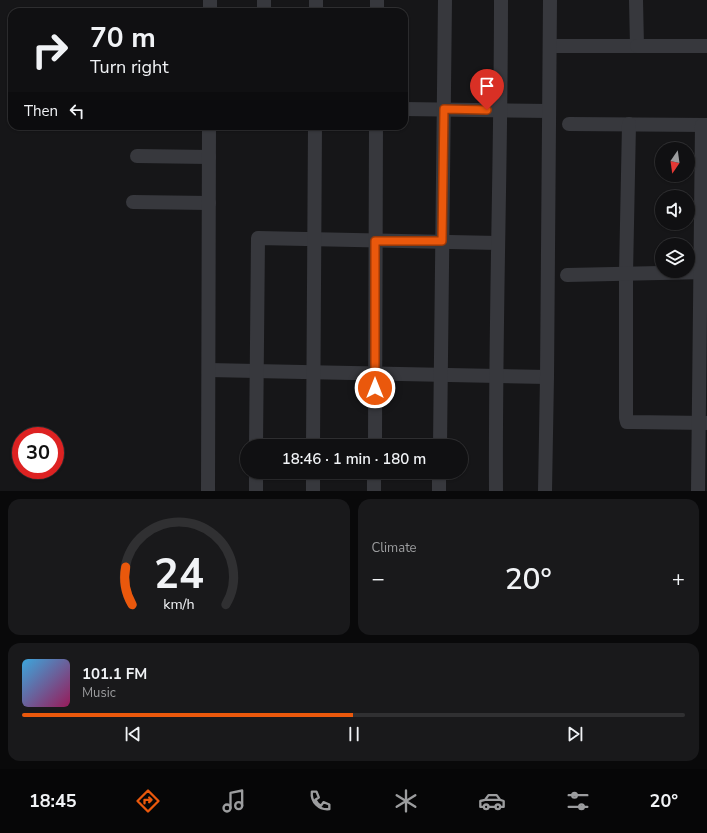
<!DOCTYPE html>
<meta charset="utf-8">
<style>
:root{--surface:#101012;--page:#19191b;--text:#f1f3f6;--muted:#9c9d9f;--line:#303032;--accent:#ea580c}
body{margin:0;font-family:"Nunito Sans",sans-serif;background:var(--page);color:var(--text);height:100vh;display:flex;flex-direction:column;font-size:15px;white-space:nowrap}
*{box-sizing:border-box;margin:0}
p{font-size:13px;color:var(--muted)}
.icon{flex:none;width:22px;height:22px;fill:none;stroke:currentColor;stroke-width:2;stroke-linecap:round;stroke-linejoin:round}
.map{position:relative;height:491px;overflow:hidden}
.details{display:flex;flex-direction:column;gap:8px;padding:8px;background:#09090a;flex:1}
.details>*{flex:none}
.hud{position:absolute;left:8px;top:8px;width:400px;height:122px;border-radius:12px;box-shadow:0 1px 3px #0004,0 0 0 1px var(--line);background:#101012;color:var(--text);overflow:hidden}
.needle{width:26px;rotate:193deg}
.fabs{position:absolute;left:655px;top:142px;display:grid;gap:8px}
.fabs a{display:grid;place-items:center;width:40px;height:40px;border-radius:50%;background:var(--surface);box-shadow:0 1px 3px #0004,0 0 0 1px var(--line);font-size:20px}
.speed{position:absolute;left:12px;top:427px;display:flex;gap:8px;font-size:20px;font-weight:700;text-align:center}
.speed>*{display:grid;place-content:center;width:52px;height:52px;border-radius:50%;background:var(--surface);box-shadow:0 1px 3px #0004,0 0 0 1px var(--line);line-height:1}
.speed .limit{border:6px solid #d22;background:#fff;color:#111}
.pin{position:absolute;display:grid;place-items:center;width:34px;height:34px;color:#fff;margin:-41px -17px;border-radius:50% 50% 50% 0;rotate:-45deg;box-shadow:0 0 4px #0007}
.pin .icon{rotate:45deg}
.me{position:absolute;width:44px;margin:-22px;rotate:0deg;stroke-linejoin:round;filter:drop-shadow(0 0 3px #0008)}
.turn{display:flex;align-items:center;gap:14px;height:84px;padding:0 16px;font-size:18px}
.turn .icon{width:52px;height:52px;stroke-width:2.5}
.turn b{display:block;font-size:28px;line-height:34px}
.then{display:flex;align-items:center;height:38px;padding:0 16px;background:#0003;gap:8px;font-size:15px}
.big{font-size:30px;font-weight:600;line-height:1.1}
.details .widget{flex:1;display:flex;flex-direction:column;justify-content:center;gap:6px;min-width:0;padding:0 14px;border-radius:12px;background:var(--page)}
.details .dial{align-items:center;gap:0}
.dial svg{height:104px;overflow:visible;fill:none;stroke:var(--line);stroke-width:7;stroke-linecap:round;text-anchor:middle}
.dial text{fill:var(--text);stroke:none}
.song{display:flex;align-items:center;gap:12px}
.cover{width:48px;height:48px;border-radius:6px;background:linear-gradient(135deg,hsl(200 70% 55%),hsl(330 70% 35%))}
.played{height:4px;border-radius:2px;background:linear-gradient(90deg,var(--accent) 50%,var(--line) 50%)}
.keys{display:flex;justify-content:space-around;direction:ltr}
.heat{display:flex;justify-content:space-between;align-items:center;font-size:22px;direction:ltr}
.details .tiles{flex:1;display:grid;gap:8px;grid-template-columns:1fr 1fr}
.widget:last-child{grid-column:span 2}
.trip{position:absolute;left:240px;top:439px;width:228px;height:40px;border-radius:20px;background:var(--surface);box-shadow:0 1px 3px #0004,0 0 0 1px var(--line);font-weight:600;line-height:40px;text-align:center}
.tabs{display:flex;height:64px;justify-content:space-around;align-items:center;background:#060607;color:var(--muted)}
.tabs .icon{width:28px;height:28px}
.tabs .current{color:var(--accent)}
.tabs b{font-size:18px;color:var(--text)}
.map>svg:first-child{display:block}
</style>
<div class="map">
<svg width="707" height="491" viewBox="0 0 707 491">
<rect width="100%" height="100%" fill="#161618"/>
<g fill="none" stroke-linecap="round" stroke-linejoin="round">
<g stroke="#37383d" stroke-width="14">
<path d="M210 12V0"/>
<path d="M264 12V0"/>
<path d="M316 12V0"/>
<path d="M377 12V0"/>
<path d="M550 46H637L636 0"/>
<path d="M637 46H707"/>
<path d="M404 109 549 111"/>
<path d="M569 124 707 125"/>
<path d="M629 124 626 274V418L627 422H631L707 423"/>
<path d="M137 156 209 157"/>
<path d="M133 202 209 203"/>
<path d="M567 275 707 272"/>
<path d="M209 370 547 377"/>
<path d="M256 446 258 238 498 243"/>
<path d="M313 446 315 126"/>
<path d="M375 446 376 126"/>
<path d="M440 446 445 0"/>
<path d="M208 491 209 126"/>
<path d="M256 491V472"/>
<path d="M313 491V472"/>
<path d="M374 491V472"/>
<path d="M439 491V472"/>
<path d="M496 491C495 327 501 164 501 0"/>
<path d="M545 491 547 377 550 0"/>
<path d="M698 491 702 125"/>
</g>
</g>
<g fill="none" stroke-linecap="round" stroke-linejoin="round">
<defs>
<path id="route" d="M375 388V241H442L444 109 487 110"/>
</defs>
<use href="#route" stroke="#983908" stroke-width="10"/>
<use href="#route" stroke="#ea580c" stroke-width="7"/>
</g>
</svg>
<div class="fabs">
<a><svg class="needle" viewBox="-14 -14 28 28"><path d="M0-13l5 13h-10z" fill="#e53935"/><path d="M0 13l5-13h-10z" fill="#9c9d9f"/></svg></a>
<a><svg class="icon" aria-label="sound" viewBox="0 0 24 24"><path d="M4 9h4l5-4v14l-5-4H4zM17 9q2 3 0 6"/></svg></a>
<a><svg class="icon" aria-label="layers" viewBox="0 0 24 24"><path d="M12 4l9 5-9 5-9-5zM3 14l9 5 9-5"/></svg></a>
</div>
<div class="speed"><div class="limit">30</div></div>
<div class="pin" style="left:487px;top:110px;background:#d93025"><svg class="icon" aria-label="arrive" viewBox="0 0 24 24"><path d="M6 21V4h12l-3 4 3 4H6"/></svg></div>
<svg class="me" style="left:375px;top:388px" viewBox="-20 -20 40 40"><circle r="17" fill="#ea580c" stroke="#fff" stroke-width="3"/><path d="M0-11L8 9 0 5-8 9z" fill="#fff"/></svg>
<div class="trip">18:46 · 1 min · 180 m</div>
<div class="hud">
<div class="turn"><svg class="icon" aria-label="right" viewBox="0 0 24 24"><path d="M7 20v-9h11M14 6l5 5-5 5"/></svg><div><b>70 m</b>Turn right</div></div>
<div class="then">Then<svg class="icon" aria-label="left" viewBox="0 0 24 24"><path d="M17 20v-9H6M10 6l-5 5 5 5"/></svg></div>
</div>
</div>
<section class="details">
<div class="tiles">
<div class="widget dial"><svg viewBox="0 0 100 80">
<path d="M14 69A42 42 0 1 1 86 69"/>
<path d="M14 69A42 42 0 0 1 9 40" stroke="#ea580c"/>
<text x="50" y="56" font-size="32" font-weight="700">24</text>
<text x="50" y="72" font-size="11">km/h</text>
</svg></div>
<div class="widget"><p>Climate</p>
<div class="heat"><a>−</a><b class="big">20°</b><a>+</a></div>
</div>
<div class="widget">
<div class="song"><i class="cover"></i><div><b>101.1 FM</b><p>Music</p></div></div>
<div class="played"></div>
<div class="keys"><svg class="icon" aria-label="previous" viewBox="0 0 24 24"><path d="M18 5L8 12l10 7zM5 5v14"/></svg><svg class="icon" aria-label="pause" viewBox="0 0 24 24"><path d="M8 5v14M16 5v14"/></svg><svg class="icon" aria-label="next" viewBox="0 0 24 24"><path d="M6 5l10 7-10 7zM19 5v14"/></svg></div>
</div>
</div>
</section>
<nav class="tabs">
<b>18:45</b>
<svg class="icon current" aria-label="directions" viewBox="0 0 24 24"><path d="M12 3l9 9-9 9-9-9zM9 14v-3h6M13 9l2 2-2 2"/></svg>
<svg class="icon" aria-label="music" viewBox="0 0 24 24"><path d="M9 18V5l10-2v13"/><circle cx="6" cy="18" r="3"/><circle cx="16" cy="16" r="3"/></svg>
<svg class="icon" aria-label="phone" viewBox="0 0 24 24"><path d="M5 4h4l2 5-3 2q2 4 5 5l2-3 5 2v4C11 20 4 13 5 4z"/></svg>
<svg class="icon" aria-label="climate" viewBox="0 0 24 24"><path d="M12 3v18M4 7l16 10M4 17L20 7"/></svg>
<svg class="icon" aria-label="car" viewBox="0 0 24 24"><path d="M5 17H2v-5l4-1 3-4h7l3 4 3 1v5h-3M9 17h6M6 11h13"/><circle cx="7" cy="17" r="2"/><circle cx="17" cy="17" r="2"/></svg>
<svg class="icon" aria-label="filters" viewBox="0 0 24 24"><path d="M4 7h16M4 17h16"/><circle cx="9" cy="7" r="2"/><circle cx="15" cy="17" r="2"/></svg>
<b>20°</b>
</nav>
